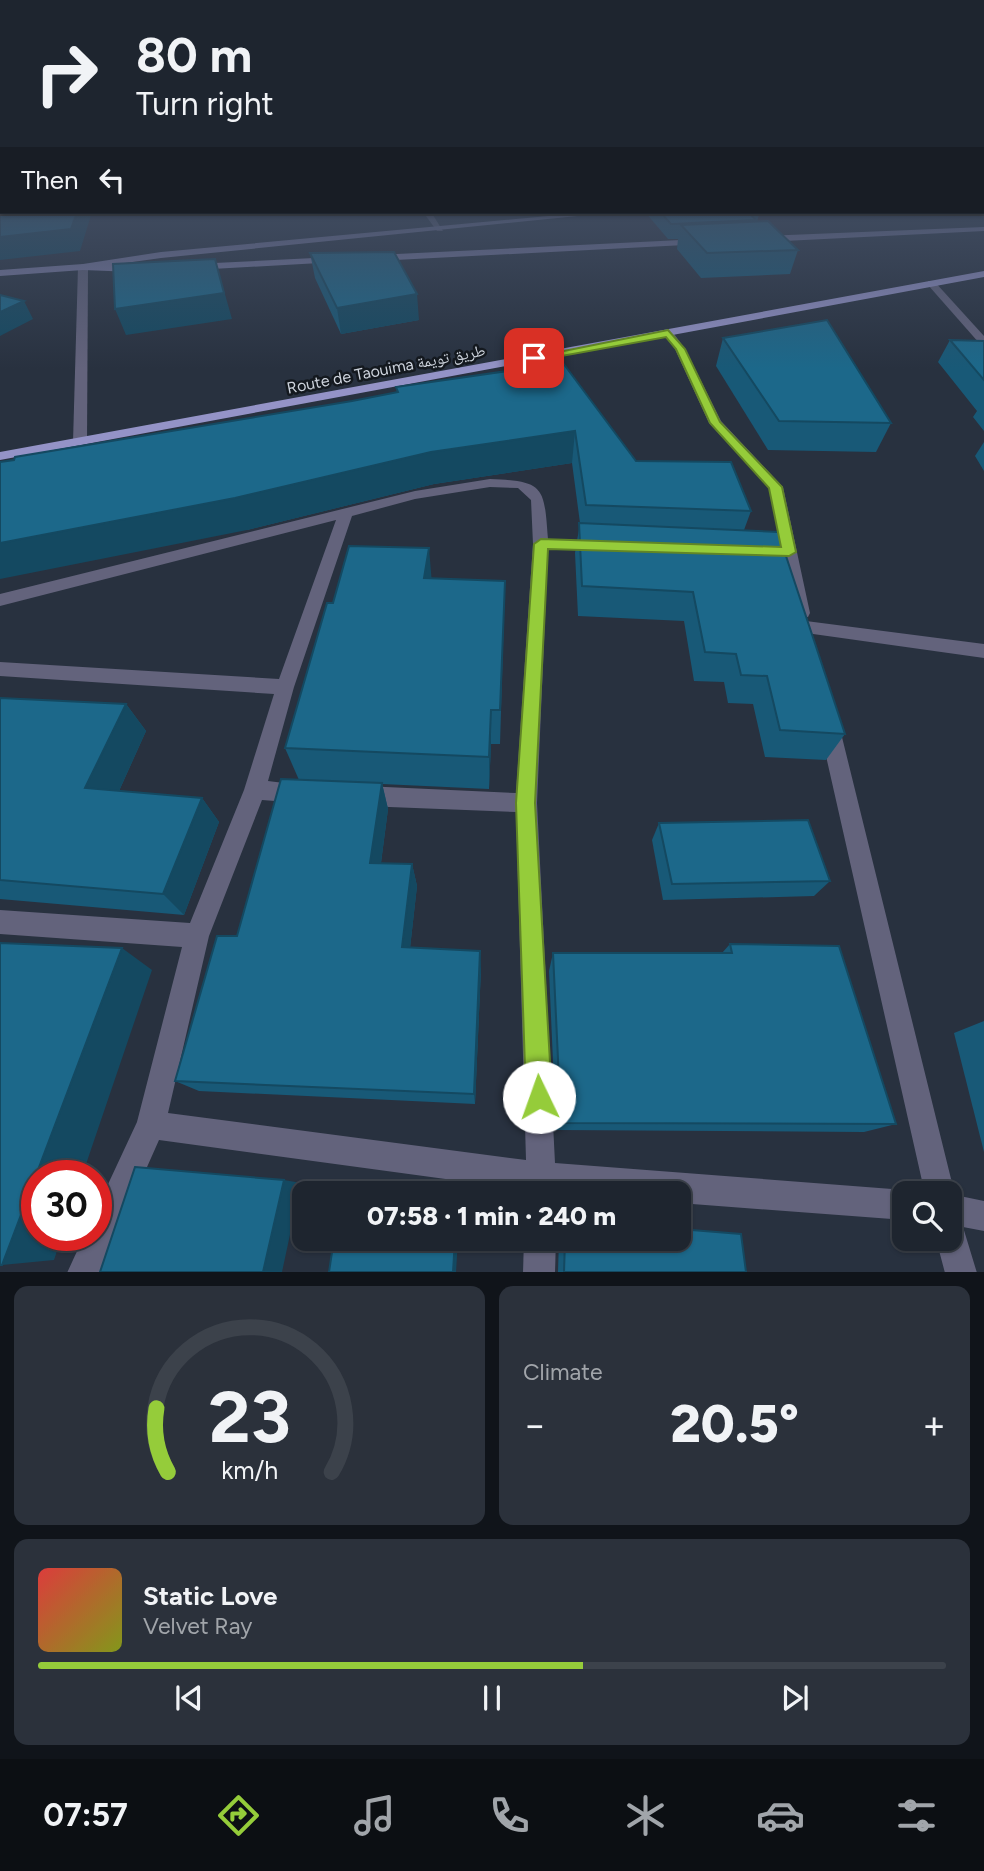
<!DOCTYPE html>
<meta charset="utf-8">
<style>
:root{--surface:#1e252f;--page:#2b313b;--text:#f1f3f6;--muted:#a1a5aa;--line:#3c424b;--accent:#95cc3a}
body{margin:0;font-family:Figtree,"Noto Naskh Arabic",sans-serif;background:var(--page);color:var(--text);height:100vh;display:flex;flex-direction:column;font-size:26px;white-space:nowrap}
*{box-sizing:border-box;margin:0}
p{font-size:23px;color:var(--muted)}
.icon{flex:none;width:38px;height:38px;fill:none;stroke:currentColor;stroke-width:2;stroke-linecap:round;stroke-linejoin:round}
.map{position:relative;height:1272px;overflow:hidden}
.details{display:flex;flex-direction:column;gap:14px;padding:14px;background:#10141a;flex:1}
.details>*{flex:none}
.hud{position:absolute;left:0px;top:0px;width:985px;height:214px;box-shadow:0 2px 5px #0004,0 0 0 2px var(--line);background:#1e252f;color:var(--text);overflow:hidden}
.fabs{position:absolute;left:892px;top:1181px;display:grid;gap:14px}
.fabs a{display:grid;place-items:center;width:70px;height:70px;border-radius:14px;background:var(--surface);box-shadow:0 2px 5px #0004,0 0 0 2px var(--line);font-size:35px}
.speed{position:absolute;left:21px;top:1160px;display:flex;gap:14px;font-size:35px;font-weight:700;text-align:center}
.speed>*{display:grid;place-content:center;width:91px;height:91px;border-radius:50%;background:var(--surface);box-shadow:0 2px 5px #0004,0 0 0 2px var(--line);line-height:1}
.speed .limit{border:10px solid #d22;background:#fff;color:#111}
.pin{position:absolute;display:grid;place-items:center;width:60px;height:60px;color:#fff;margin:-30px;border-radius:14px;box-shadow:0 4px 10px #0006}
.me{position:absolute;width:77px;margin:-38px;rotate:357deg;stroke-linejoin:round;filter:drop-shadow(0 0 5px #0008)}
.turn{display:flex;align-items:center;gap:24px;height:147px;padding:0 21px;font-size:32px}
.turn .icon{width:91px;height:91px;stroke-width:2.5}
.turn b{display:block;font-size:49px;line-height:60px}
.then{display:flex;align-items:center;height:66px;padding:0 21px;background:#0003;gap:14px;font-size:26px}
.big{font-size:52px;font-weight:800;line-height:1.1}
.details .card{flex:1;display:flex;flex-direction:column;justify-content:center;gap:10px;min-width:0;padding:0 24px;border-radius:14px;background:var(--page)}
.details .dial{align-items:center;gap:0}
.dial svg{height:182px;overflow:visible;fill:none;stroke:var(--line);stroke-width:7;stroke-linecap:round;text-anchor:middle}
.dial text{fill:var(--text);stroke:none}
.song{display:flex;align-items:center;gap:21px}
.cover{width:84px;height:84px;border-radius:10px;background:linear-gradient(135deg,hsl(0 70% 55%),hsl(70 70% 35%))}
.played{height:7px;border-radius:4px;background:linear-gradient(90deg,var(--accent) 60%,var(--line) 60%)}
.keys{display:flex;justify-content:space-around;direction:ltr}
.heat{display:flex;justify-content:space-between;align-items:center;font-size:38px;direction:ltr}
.details .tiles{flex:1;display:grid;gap:14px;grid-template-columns:1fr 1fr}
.card:last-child{grid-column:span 2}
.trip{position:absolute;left:292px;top:1181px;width:399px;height:70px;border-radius:14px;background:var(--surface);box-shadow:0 2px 5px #0004,0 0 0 2px var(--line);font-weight:800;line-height:70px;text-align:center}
.menu{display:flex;height:112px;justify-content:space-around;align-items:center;background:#0c0f13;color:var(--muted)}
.menu .icon{width:49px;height:49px}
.menu .selected{color:var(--accent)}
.menu b{font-size:32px;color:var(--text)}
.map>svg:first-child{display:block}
</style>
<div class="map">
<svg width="984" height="1273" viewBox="0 0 984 1273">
<rect width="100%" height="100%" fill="#28313f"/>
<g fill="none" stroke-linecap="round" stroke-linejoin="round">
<g fill="#63637c" fill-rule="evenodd">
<path d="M423 212H431L443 231H437Z"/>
<path d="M83 264 88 267 87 442 80 446 73 442 78 267Z"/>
<path d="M928 281H934L984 336V345L980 344 928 285Z"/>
<path d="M664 331H672L685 349 721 421 783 487 810 613 808 617H796L794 613 769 488 709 423 675 349 663 333Z"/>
<path d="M490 479C545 481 544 487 548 539L601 541 609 546 601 551 548 549 537 803 555 1163 905 1190 914 1194H905V1220L679 1203V1194H527V1190L159 1140 100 1273H67L84 1236H96V1210L137 1122 182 947 0 934V910L190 923 244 790 274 694 0 676V662L279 679 336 520 0 606V594L415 491ZM490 487 518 488 531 500 533 544 516 793 364 786 357 789 353 796 357 803 364 806 516 812 526 1160 168 1113 209 936 262 800 301 803 308 800 312 793 308 786 268 781 294 687 352 516 415 499Z"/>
<path d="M806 621 984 644V658L806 633 800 632 797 627 800 622Z"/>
<path d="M829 717 836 719 839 725 955 1195 984 1201V1231L963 1227 977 1273H945L936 1239H950V1194H925L819 725 822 719Z"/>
<path d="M524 1239H556L555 1273H523Z"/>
</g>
<g fill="#7f7ea7" fill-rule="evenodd">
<path d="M591 212H617L161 258 111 265 137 267 139 269 134 272 83 270 0 276V270L83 264 161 252Z"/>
<path d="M984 227V231L764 242 760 239 764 236Z"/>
<path d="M701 239 704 244 376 261 372 258 376 255Z"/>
<path d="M334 257 338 260 337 262 194 270 189 267 194 264Z"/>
</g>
<path fill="#9493c7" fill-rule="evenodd" d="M984 271V277L0 460V452Z"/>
</g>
<g fill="#185977">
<path d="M645 212H760L757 221 756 222 798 250 790 274 701 278 677 249 678 239H668Z"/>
<path d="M310 253 419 320 341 334 315 278Z"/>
<path d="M723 338 891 423 876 452 768 450 716 366Z"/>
<path d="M950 340 984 341V431L973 417 977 411 938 362Z"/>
<path d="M563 363 636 461 751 511 744 530 845 734 826 760 765 757 753 704 728 703 724 682 694 681 684 621 578 616 575 553 580 523 572 463 434 484 247 530 352 401 397 392 396 387Z"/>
<path d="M984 442V471L975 456Z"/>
<path d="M432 579 505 581 500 744H491L489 789 382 784 388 809 381 863 412 864 417 886 410 948 481 969 475 1104 199 1091 175 1081 237 936 299 780 285 748 333 603Z"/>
<path d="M0 698 126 704 146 731 119 791 202 798 219 822 184 915 0 899Z"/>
<path d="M659 823 830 881 814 896 663 900 652 840Z"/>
<path d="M730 944 896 1124 864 1132 556 1130 549 971 553 953H722Z"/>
<path d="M984 1021V1152L954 1033Z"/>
<path d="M559 1239H679L746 1272H558Z"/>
</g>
<g fill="#144961">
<path d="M77 212H92L80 251 0 260V237Z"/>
<path d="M215 259 232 319 126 335 115 309Z"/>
<path d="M417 294 419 320 341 334 337 308Z"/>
<path d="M24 301 33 319 0 336V312Z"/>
<path d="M575 431 572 463 434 484 247 530 0 579V543L431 452Z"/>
<path d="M429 548 432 584 424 578Z"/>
<path d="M126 704 146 731 109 813 85 788Z"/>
<path d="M491 710V744L489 789V757Z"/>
<path d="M382 783 388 809 378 885 370 863Z"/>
<path d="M202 798 219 822 184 915 163 894Z"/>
<path d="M412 864 417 886 408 966 402 947Z"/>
<path d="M122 948 152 970 82 1176H37V1236H62L54 1260 2 1265Z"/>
<path d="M480 951 481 969 475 1104 474 1094Z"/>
<path d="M284 1180 301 1183 282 1272H263Z"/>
<path d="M455 1239H458L456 1272H453Z"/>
</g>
<g fill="#1c688a" stroke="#144961" stroke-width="2">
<path d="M0 201H2V212H77L71 229 0 237Z"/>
<path d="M660 212H748L756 220 671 224Z"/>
<path d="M768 221 798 250 707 253 681 225Z"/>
<path d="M394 252 417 294 337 308 310 253Z"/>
<path d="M215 259 224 293 115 309 113 264Z"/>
<path d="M0 295 24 301 0 312Z"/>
<path d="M827 320 891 423 779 421 723 338Z"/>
<path d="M950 340 984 341V380Z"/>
<path d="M563 363 636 461 731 462 751 511 586 505 575 431 431 452 235 498 0 543V462L14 460 15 457 352 401 398 392 396 387Z"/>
<path d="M579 523 778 532 845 734 780 730 767 676 741 675 736 654 705 652 693 592 582 586Z"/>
<path d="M349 546 429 548 424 578 505 581 500 710H491L489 757 285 748 327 603H333Z"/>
<path d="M0 698 126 704 85 788 202 798 163 894 0 880Z"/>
<path d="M281 779 382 783 370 863 412 864 402 947 480 951 474 1094 175 1081 217 936H237Z"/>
<path d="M808 820 830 881 672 884 659 823Z"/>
<path d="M0 943 122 948 2 1265H0Z"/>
<path d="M730 944 839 946 896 1124 561 1123 553 953H732Z"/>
<path d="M135 1167 284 1180 263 1272H100Z"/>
<path d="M343 1185 437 1194H342Z"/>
<path d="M679 1229 741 1234 746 1272H564L565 1241 562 1239H679Z"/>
<path d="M334 1239H455L453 1272H329Z"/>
</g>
<linearGradient id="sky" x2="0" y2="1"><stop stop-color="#161b23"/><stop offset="0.52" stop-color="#424e63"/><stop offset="1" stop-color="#424e63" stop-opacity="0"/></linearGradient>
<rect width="984" height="369" fill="url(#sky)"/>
<path fill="#95cc3a" stroke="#618526" stroke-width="2" d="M668 330 685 349 720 422 782 487 796 552 789 556 548 549 535 803 552 1097 548 1106 539 1109 530 1106 526 1097 516 803 534 544 541 539 781 547 769 488 710 423 676 349 666 337 534 361 529 358Z"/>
<g text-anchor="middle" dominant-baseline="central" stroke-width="5" stroke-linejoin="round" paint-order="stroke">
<g font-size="16" fill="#cdd3dc" stroke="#14191f">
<text transform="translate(386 369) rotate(-11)">Route de Taouima طريق تويمة</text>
</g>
</g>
</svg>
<div class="fabs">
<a><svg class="icon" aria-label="search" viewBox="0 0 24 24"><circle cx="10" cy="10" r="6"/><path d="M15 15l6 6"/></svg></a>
</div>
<div class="speed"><div class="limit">30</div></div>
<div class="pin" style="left:534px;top:358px;background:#d93025"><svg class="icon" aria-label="arrive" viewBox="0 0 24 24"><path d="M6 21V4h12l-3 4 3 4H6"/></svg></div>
<svg class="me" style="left:539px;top:1097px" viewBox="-20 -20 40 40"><circle r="19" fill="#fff"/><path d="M0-13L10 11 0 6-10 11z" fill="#95cc3a"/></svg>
<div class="trip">07:58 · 1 min · 240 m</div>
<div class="hud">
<div class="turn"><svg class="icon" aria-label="right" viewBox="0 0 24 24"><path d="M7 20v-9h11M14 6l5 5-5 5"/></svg><div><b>80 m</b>Turn right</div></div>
<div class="then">Then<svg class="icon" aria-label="left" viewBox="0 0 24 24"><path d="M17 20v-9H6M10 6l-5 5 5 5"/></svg></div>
</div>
</div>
<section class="details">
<div class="tiles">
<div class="card dial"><svg viewBox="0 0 100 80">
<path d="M14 69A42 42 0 1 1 86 69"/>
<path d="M14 69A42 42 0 0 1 9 41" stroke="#95cc3a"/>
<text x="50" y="56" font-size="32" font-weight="700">23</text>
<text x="50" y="72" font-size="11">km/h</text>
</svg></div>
<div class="card"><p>Climate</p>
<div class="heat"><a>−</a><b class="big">20.5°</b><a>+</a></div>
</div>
<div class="card">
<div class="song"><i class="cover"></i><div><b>Static Love</b><p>Velvet Ray</p></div></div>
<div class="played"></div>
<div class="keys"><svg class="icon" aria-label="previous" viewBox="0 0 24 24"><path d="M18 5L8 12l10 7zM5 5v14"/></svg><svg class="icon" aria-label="pause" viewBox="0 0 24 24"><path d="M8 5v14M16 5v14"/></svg><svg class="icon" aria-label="next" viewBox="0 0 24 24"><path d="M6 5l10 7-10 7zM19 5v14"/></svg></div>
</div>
</div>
</section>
<nav class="menu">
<b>07:57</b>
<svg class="icon selected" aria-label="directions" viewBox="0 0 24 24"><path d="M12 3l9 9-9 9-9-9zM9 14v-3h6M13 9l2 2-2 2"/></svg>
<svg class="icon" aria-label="music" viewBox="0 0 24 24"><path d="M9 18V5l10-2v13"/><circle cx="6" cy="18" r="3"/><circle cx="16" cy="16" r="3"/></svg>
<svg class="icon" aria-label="phone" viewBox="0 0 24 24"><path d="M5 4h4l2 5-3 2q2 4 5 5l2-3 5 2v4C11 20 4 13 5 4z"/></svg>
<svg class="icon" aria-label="climate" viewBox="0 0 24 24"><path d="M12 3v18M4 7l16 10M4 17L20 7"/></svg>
<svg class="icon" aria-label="car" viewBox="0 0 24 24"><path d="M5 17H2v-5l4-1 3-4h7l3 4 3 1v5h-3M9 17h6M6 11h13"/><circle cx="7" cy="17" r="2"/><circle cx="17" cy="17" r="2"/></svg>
<svg class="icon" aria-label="filters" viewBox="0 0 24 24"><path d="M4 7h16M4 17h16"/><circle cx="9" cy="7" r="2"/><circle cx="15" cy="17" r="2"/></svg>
</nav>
